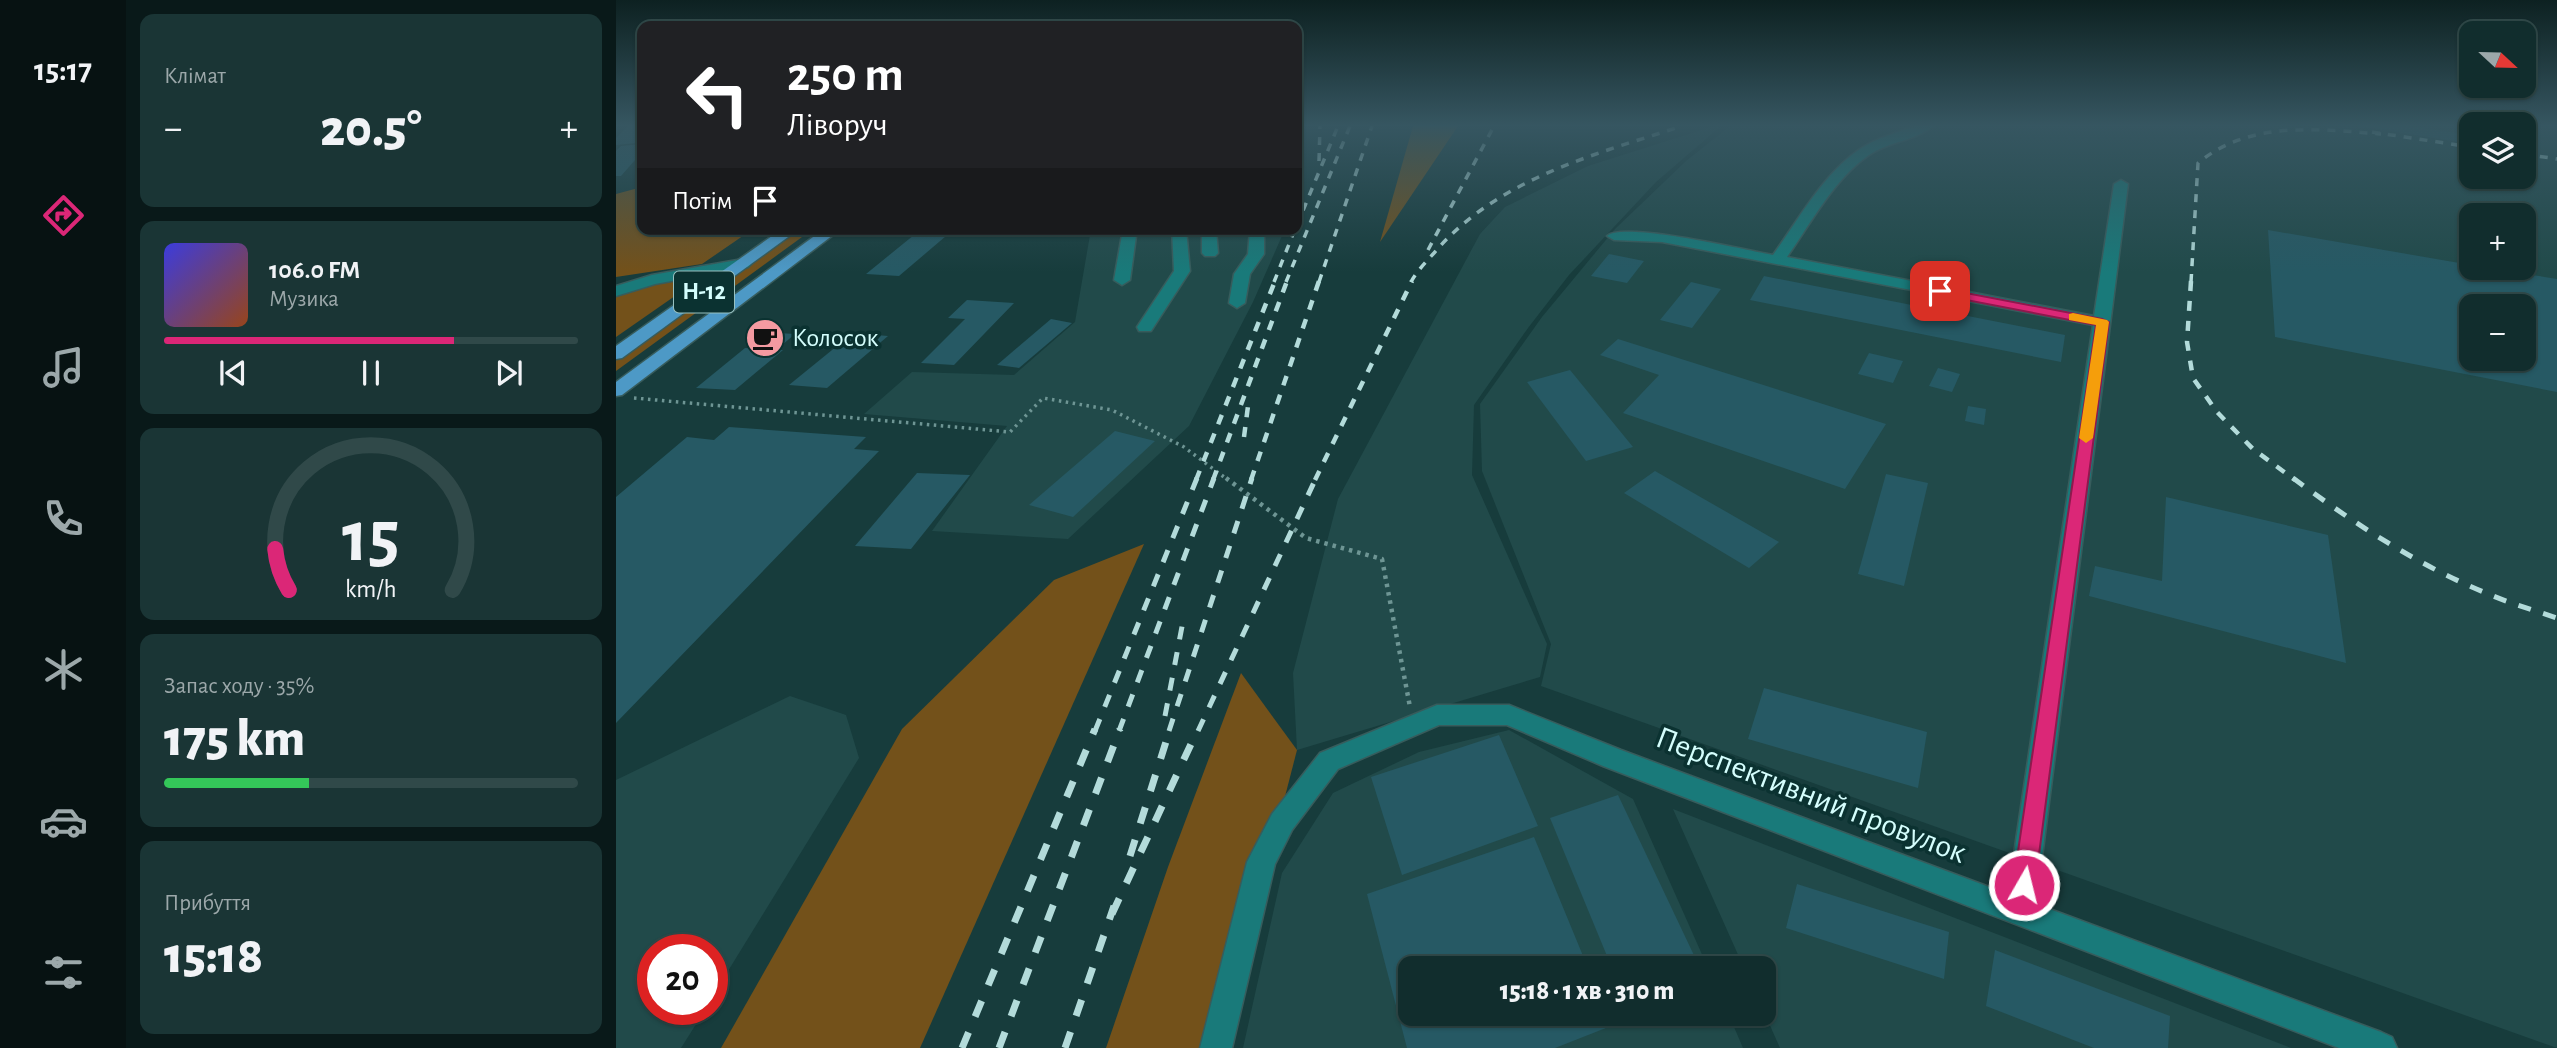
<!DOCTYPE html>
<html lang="uk">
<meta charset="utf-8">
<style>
:root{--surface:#112d2d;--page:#1a3535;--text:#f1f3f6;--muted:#9ca8aa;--line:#304949;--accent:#db2777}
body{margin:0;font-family:"Alegreya Sans",sans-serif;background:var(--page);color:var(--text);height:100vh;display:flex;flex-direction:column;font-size:26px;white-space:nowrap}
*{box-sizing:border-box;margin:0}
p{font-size:23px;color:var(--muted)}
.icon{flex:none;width:38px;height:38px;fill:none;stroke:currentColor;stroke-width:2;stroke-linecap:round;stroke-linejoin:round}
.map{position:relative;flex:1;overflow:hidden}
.side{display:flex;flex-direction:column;gap:14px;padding:14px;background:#091919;width:490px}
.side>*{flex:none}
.top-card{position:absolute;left:21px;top:21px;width:665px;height:214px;border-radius:14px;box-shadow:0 2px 5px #0004,0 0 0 2px var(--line);background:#202124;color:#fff;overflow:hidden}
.needle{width:46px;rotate:112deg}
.controls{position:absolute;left:1843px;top:21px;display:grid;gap:14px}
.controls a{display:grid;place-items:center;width:77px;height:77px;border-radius:14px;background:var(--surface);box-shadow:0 2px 5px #0004,0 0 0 2px var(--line);font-size:35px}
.speed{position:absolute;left:21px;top:934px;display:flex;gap:14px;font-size:35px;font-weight:700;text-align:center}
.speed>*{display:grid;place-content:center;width:91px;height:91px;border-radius:50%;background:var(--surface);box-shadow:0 2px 5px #0004,0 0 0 2px var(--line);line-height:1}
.speed .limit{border:10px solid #d22;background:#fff;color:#111}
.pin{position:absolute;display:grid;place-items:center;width:60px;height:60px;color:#fff;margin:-30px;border-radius:14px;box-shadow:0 4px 10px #0006}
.me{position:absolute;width:77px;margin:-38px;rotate:8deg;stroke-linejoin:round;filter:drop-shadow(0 0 5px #0008)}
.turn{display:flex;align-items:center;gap:24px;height:147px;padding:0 35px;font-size:32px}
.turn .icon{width:91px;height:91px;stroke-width:2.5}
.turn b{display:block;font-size:49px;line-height:60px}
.then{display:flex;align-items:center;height:66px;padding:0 35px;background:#0003;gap:14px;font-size:26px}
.big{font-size:52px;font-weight:800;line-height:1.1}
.side .widget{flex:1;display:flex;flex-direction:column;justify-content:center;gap:10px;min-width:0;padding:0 24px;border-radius:14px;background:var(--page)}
.side .dial{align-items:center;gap:0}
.dial svg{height:182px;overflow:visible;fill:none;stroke:var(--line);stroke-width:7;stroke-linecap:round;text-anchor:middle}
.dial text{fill:var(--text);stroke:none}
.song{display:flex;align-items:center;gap:21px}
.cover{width:84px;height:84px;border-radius:10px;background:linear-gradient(135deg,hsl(240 70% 55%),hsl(20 70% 35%))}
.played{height:7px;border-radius:4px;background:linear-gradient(90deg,var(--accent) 70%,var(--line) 70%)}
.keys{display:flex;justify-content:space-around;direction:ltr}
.heat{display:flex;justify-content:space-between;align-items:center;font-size:38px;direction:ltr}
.charge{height:10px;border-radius:5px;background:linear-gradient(90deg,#34c759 35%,var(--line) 0)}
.trip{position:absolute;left:782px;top:956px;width:378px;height:70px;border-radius:14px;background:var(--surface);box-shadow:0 2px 5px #0004,0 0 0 2px var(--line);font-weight:800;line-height:70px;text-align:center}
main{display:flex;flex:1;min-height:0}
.tabs{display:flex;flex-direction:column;width:126px;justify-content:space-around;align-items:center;background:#071212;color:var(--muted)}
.tabs .icon{width:49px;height:49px}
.tabs .active{color:var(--accent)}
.tabs b{font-size:32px;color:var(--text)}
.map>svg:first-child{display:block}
</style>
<main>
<nav class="tabs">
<b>15:17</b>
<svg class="icon active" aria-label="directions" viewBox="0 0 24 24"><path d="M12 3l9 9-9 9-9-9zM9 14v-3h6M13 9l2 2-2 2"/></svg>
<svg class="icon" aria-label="music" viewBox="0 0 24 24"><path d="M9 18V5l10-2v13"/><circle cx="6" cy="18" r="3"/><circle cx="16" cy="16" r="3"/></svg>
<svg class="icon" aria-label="phone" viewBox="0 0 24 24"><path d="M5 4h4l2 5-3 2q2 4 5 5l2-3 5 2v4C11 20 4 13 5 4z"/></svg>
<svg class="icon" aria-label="climate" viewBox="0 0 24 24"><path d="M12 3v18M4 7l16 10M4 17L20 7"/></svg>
<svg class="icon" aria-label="car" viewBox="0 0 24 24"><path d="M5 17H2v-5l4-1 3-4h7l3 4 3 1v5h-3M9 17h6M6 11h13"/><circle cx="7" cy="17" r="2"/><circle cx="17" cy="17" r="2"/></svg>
<svg class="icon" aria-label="filters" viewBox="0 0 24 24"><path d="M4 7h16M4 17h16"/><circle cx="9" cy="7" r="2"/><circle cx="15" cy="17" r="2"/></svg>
</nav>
<section class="side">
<div class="widget"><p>Клімат</p>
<div class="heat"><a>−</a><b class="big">20.5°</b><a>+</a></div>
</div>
<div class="widget">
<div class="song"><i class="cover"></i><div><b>106.0 FM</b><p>Музика</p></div></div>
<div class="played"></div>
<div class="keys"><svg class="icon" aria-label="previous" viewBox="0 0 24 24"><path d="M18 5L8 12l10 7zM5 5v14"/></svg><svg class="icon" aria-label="pause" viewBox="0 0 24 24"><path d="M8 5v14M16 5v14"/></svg><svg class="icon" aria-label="next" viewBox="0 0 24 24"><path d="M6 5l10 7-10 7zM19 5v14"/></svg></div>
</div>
<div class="widget dial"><svg viewBox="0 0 100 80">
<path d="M14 69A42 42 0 1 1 86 69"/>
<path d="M14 69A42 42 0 0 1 8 51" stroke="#db2777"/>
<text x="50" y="56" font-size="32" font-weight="700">15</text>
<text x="50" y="72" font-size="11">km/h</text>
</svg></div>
<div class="widget"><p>Запас ходу · 35%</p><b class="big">175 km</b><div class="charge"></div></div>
<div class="widget"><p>Прибуття</p><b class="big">15:18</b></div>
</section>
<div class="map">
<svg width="1941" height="1048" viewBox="0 0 1941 1048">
<rect width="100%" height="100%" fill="#173c3c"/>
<g fill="#214a4a" fill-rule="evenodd">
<path d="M1098 126H1105L1040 182 953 275 912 328 858 405 856 475 931 644 924 677 681 750 677 673 722 499 864 234 889 207 972 166Z"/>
<path d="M1114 126H1855V177H1908V126H1941V1048L925 686 935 644 866 471 864 404 926 317 999 229 1070 161ZM1855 215H1908V268H1855ZM1855 306H1908V359H1855Z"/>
<path d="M475 229H669L637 302 573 426 452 539 316 531 391 426 248 414 296 372 398 375 459 322Z"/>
<path d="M174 696 230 715 243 758 96 997V950H37V1010H89L65 1048H0V780Z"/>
<path d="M893 730 1017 799 1092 968H794V1013H1112L1127 1048H627L666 873 717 793 803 752Z"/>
<path d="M1057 809 1675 1048H1164L1148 1012V968H1128Z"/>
</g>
<g fill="#73511a">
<path d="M797 126H842L764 242Z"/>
<path d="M26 187V229H137L86 264 0 277V194Z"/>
<path d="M185 229H197L112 291 100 290Z"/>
<path d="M66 280 70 283 69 289 0 337V296L41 282Z"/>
<path d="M75 306 88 307 0 371V360Z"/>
<path d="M528 544 304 1048H105L286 729 438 580Z"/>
<path d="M625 673 681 750 604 1048H490L552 867Z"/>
</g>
<g fill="#265964" fill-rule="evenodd">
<path d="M12 126H26V136L20 143 0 145V138Z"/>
<path d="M1743 126H1792L1855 135V144Z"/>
<path d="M26 144V152L5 176H0V151L5 146Z"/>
<path d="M1652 230 1855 265V268H1873L1941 279V392L1659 337ZM1855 306H1908V359H1855Z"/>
<path d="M298 235 330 236 283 276 250 274Z"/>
<path d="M993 254 1028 261 1011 283 975 276Z"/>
<path d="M1148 276 1449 335 1445 362 1134 300Z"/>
<path d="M1075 282 1105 289 1076 328 1044 320Z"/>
<path d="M351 300 398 303 338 365 305 363 349 319 332 318Z"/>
<path d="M435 319 456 323 403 368 381 365Z"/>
<path d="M144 332 179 334 166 345 130 343Z"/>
<path d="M237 333 272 336 211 388 173 385Z"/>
<path d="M1002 339 1059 357 1270 424 1229 489 1007 413 1043 375 984 355Z"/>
<path d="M129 348 167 350 119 390 80 388Z"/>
<path d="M1253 353 1287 361 1277 383 1242 374Z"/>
<path d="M1322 368 1344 374 1336 392 1313 386Z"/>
<path d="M954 370 1017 447 970 461 911 382Z"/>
<path d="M1352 406 1370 409 1368 425 1349 421Z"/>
<path d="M113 427 250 437 238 449 263 451 0 723V497L71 437 98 440Z"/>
<path d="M499 431 539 441 457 517 413 505Z"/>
<path d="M1039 471 1163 542 1133 568 1008 493Z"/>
<path d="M301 473 354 475 295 549 239 546Z"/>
<path d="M1270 474 1312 483 1288 586 1242 574Z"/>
<path d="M1550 497 1712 535 1730 663 1473 596 1479 566 1546 581Z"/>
<path d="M1148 688 1311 732 1302 788 1132 739Z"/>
<path d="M883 735 922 826 786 875 755 777Z"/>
<path d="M1002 795 1084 968H996L934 818Z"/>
<path d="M918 837 972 968H794V1013H990L995 1026 939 1048H791L751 894Z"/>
<path d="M1181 884 1333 932 1328 979 1170 928Z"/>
<path d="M1379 950 1554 1016 1552 1048H1478L1370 1006Z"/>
</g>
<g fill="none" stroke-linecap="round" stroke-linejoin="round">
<defs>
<g id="minor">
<path d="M1300 126H1317C1301 140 1272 142 1253 155 1218 179 1195 223 1171 257L1478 316 1498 184 1505 180 1512 184 1420 904 1765 1032 1776 1037 1781 1048H1723L987 766 891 725H823L722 769 676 830 659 864 616 1048H584L631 862 656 814 704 753 821 705H893L1005 750 1392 894 1477 325 1046 242 998 240 991 236C1007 221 1130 250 1157 255 1183 219 1207 174 1244 149 1261 138 1281 132 1300 126Z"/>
<path d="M507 229H521L514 280 506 285 498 280Z"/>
<path d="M556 229H570L574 271 535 331H523L521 327 558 271Z"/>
<path d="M586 229H600L602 253 599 256H589L586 253Z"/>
<path d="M634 229H648V254L634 274 629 303 621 308 613 303 618 274 632 254Z"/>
<path d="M127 259 132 261 135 264 132 267 39 284 0 296V286L36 275Z"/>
</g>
<g id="major">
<path d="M166 229H183L6 358 0 359V346Z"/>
<path d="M208 229H225L6 395 0 396V382Z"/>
</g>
</defs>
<use href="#minor" stroke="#375c5c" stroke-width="3"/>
<use href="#major" stroke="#375c5c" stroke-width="3"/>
<path stroke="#6e9594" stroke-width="3.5" stroke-dasharray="2.5 4.5" stroke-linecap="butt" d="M18 398 394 432 427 398 496 410 568 447 612 480"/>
<path stroke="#6e9594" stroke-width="4.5" stroke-dasharray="3.5 5" stroke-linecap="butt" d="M610 478 690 538 766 559 794 707"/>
<use href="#minor" fill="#197a7a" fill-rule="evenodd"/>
<use href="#major" fill="#4d99c6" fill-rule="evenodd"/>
<g stroke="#b3dbda" stroke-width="3.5" stroke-dasharray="8 8" stroke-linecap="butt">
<path d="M1756 132 1855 147"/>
<path d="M1908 154 1941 159"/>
<path d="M703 161 704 126"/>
<path d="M681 225 722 126"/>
<path d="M812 250 878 126"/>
<path d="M658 282 679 229"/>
<path d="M670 282 734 126"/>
<path d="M703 282 756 126"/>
<path d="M795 282C800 272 810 262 818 253 881 179 977 155 1066 126"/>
<path d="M1575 282 1582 163C1634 120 1702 129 1765 134"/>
</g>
<g stroke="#b3dbda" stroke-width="4.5" stroke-dasharray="10 10" stroke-linecap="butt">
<path d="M1575 281 1571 342 1577 378 1601 412 1637 449 1679 480"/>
<path d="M628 437 632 406"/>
<path d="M580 480 659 281"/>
<path d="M597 480 671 281"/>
<path d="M635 480 703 281"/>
<path d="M699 480 796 281"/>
</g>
<g stroke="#b3dbda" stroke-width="5" stroke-dasharray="13 13" stroke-linecap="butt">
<path d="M1677 478C1736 522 1801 565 1870 593 1893 603 1917 610 1941 618"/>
<path d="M549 716 568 616"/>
<path d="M479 731 581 478"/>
<path d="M503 731 598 478"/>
<path d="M553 731 636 478"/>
<path d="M582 731 700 478"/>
</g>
<g stroke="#b3dbda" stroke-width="7" stroke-dasharray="17 17" stroke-linecap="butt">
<path d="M514 856 554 729"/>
<path d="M496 914 582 729"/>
<path d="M346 1048 479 729"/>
<path d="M383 1048 504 729"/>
<path d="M449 1048 498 906"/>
</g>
</g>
<linearGradient id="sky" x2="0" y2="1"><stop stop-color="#0d2121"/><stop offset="0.46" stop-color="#365661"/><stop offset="1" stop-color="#365661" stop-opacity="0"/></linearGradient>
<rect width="1941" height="272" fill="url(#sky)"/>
<path fill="#db2777" stroke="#8e194d" stroke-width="2" d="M1324 288 1486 319 1493 322 1419 885 1416 892 1408 895 1400 892 1397 885 1480 325 1319 294V289Z"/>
<path fill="#f59e0b" d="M1457 313 1491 320 1493 322 1477 438 1470 443 1463 438 1480 325 1453 320V314Z"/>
<defs>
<symbol id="cafe-disc" viewBox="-11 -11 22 22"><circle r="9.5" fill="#f49aa1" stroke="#0b3231"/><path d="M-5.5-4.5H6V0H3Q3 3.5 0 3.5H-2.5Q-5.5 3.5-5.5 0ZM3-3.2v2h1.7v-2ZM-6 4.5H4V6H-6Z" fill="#111"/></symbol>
</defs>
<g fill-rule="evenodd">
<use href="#cafe-disc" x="127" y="316" width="44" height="44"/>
</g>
<g text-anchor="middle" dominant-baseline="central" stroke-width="7" stroke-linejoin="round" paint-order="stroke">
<rect fill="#0b3231" stroke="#98c1c0" stroke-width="2" x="58" y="271.5" width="60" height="41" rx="5"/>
<g font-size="24" font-weight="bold" fill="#d5fefd">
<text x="88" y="292">Н-12</text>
</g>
<g font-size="26" fill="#d5fefd" stroke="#0b3231" text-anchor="start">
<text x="176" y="338">Колосок</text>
</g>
<g font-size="32" fill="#d5fefd" stroke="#0b3231">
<text transform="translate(1195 795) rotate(21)">Перспективний провулок</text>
</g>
</g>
</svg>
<div class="controls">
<a><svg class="needle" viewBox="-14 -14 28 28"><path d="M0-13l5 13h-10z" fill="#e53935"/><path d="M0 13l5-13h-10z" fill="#9ca8aa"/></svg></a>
<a><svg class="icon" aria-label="layers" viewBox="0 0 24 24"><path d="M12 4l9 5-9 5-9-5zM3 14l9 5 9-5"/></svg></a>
<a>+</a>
<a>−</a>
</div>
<div class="speed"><div class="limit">20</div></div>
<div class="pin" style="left:1324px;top:291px;background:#d93025"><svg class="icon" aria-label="arrive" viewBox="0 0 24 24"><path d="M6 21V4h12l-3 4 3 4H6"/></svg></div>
<svg class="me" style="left:1408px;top:885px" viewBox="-20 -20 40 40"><circle r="17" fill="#db2777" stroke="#fff" stroke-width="3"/><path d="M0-11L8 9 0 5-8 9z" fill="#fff"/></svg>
<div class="trip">15:18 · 1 хв · 310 m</div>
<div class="top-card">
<div class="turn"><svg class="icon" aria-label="left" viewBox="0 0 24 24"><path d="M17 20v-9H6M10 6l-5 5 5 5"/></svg><div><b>250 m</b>Ліворуч</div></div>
<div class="then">Потім<svg class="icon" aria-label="arrive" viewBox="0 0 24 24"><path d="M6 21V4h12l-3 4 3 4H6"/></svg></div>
</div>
</div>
</main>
